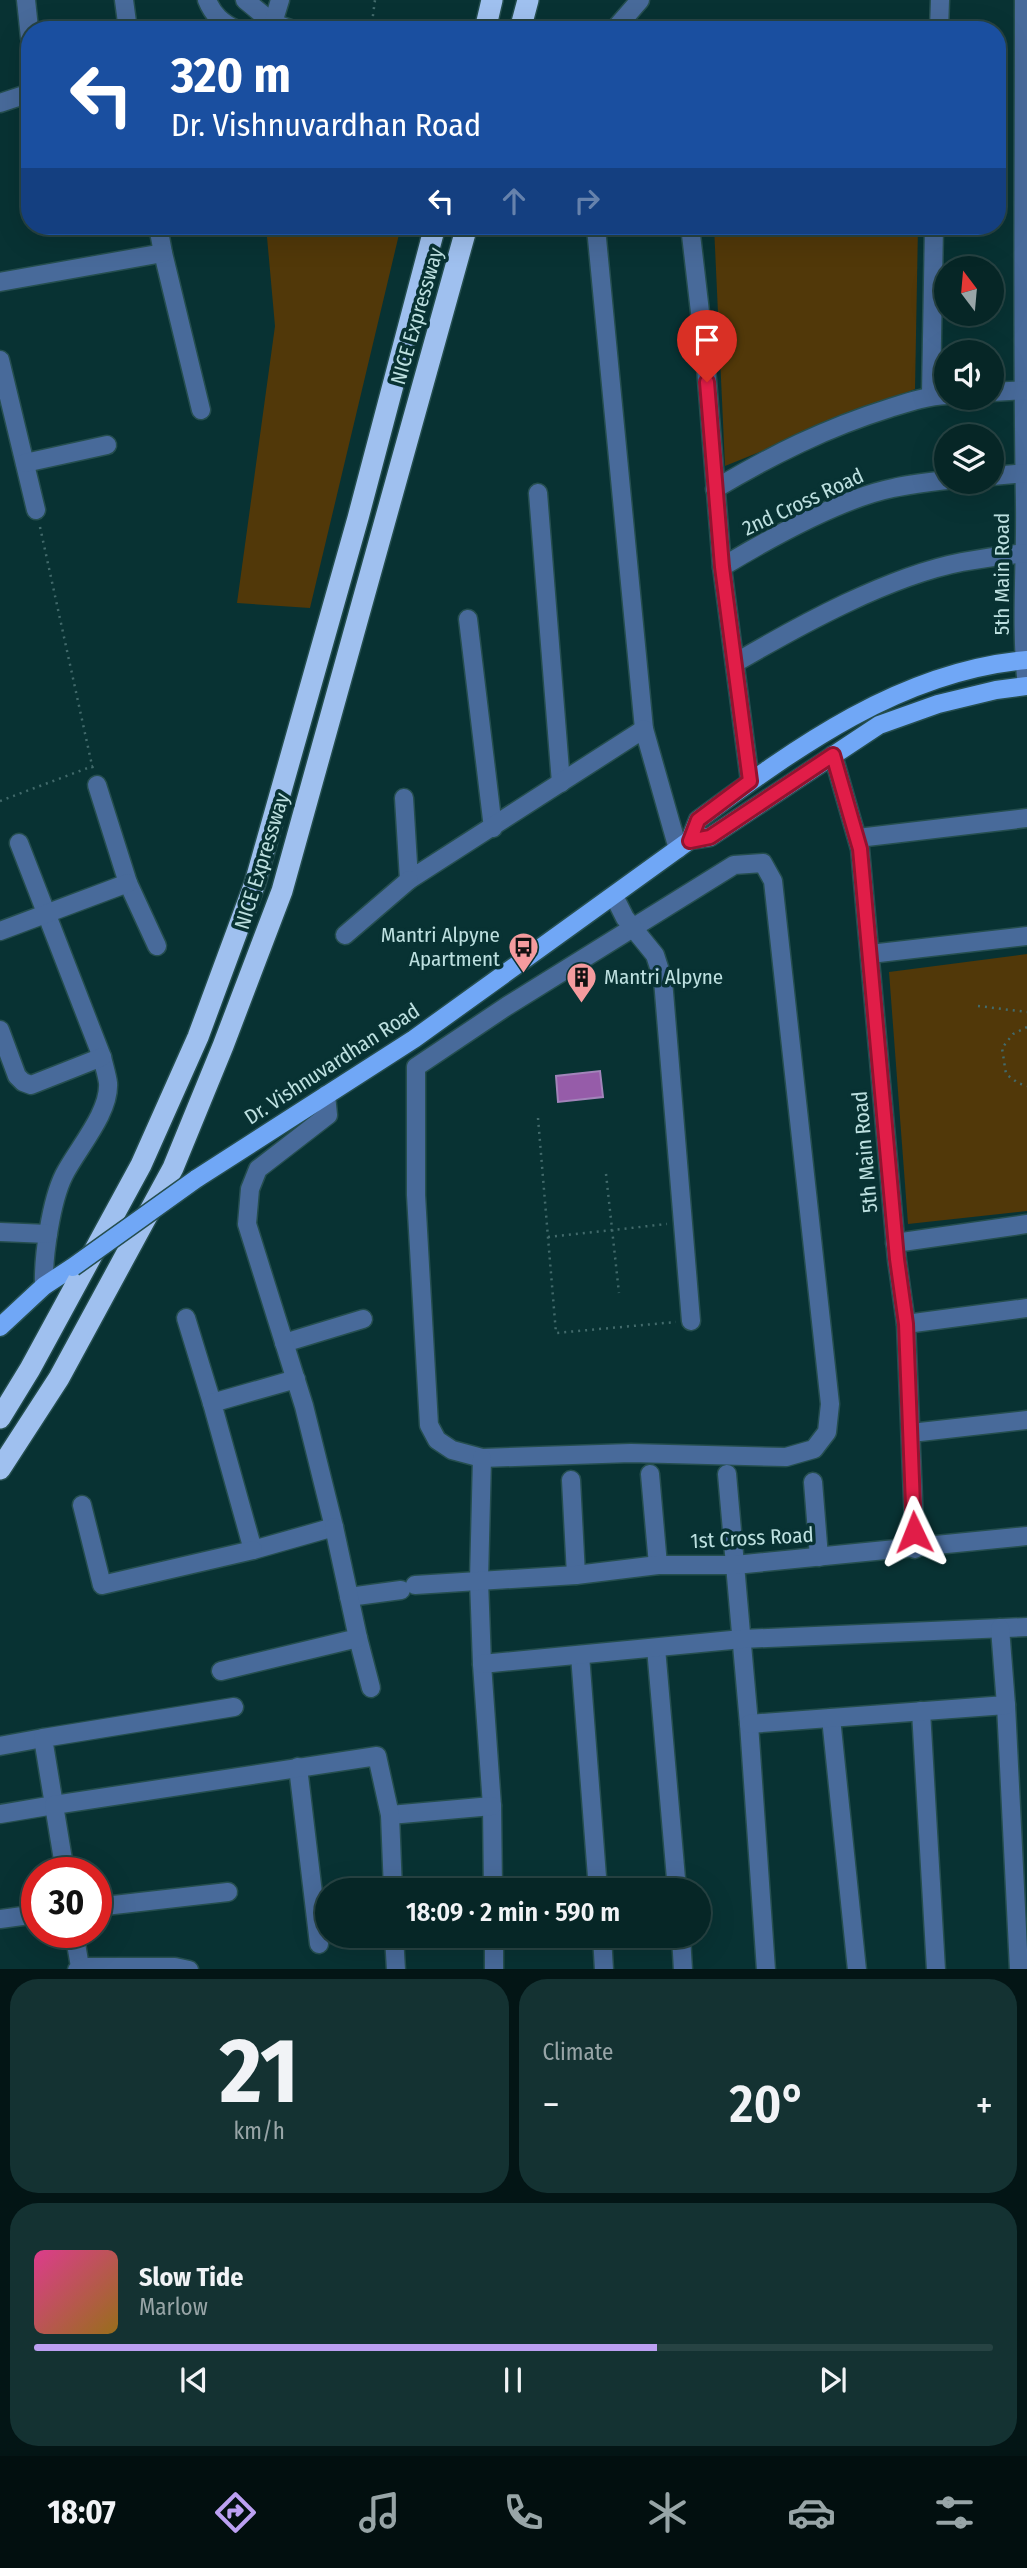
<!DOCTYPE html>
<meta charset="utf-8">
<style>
:root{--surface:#062626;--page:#143232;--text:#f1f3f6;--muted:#98a5a7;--line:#274343;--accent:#bca0f2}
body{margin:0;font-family:"Fira Sans Condensed",sans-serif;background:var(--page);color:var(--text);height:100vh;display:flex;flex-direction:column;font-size:26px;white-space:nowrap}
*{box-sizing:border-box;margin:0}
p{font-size:23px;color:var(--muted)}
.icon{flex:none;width:38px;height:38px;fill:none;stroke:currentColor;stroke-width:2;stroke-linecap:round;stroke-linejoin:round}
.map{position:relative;height:1969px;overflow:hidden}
.details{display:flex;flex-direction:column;gap:10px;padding:10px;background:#031515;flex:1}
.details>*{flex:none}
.guide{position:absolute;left:21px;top:21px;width:985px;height:214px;border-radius:28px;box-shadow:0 7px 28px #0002,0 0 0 2px var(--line);background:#1a4fa0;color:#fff;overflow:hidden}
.needle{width:46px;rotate:344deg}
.tools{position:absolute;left:934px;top:256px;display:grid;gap:14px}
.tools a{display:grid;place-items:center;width:70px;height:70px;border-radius:50%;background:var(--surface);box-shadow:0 7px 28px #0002,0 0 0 2px var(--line);font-size:35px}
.speed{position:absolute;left:21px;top:1857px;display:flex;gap:14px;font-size:35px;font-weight:700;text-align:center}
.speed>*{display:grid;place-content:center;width:91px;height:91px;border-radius:50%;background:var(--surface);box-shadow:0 7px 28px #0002,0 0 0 2px var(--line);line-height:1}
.speed .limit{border:10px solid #d22;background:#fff;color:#111}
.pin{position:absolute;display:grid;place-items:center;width:60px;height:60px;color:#fff;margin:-72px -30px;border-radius:50% 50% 50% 0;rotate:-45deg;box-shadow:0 0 7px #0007}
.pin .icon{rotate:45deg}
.me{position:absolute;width:77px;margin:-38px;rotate:358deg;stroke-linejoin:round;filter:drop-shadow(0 0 5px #0008)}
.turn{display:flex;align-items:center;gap:24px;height:147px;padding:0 35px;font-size:32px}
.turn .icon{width:91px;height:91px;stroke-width:2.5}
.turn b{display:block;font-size:49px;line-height:60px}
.lanes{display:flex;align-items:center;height:66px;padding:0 35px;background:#0003;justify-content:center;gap:35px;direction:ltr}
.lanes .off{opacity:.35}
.big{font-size:52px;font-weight:600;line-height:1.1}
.details .widget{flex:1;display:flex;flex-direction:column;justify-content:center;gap:10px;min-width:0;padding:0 24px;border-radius:28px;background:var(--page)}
.details .dial{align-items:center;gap:0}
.dial b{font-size:91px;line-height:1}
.song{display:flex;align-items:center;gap:21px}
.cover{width:84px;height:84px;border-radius:10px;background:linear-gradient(135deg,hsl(330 70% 55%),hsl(40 70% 35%))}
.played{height:7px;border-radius:4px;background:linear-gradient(90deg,var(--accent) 65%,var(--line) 65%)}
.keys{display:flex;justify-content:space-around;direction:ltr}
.heat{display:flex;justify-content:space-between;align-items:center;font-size:38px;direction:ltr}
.details .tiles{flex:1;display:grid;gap:10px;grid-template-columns:1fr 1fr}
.widget:last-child{grid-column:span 2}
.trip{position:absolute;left:315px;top:1878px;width:396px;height:70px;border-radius:35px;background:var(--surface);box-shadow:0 7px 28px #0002,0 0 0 2px var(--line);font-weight:600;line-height:70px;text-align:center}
.menu{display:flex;height:112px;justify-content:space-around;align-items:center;background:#020f0f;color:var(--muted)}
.menu .icon{width:49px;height:49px}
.menu .on{color:var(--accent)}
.menu b{font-size:32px;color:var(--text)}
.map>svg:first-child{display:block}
</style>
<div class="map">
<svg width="1027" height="1970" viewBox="0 0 1027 1970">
<rect width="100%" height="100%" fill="#083233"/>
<g fill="#513809">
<path d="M266 226H401L310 608 237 603 275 326Z"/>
<path d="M714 226H918L915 389 725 466Z"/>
<path d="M1027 954V1211L908 1224 889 972Z"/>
</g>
<path fill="#965ca9" stroke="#a284ba" stroke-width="2" d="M600 1071 603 1097 558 1102 556 1076Z"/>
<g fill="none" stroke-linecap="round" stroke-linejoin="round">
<defs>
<g id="minor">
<path d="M26 0 30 38"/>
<path d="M124 0 128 30"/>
<path d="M207 0C213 15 222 23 237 30"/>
<path d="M245 0 273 23 293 30"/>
<path d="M1024 0C1024 168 1022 337 1025 505 1026 565 1020 626 1027 686"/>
<path d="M273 23 280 0"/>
<path d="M614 30 640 0"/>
<path d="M939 30 940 0"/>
<path d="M0 103 30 93"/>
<path d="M158 226 163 253 201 410"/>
<path d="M690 226 705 355 722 567 750 781"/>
<path d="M596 228 644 729"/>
<path d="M0 282 163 253"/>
<path d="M0 360 36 510"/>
<path d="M992 392 1027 390"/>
<path d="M931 395 934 226"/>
<path d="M25 463 107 445"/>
<path d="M992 476 1027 473"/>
<path d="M715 489C772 455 826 428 890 408 909 402 927 396 947 395"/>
<path d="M538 493 561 783"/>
<path d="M722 567C770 538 839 499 893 488 911 484 929 482 947 480"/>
<path d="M468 619 493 828"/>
<path d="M735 663C800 625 889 576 962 562 984 558 1006 555 1027 553"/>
<path d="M833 755 860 849 897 1260 906 1324 915 1549"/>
<path d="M97 785 128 883 157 946"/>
<path d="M404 798 409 880 644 729 678 849"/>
<path d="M858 838 1027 818"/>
<path d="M19 843 102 1057C104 1066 107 1075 108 1083 110 1113 77 1149 64 1175 51 1201 43 1257 44 1286"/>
<path d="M763 863 773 881 830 1404 827 1432 814 1449 786 1457 631 1453 482 1458 452 1450 437 1440 429 1425 416 1195V1067L507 1006 734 865Z"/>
<path d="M614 896 625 918 655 955 663 980 691 1321"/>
<path d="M0 931 128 883"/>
<path d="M345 935 409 880"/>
<path d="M870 954 1027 936"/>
<path d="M0 1030 17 1076 23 1082 31 1085 102 1057"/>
<path d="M0 1232 48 1234"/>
<path d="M895 1243 1027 1224"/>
<path d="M186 1318 212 1403"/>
<path d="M906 1324 1027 1308"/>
<path d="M284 1343 363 1319"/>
<path d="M296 1379 212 1403 253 1550 334 1527 304 1406 247 1224 250 1189 258 1169 328 1115 326 1095"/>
<path d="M911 1433 1027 1420"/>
<path d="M482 1458 479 1580 482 1664 492 1806 493 1890"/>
<path d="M650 1474 658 1565"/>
<path d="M727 1474 749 1724 766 1970"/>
<path d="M571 1480 576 1575"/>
<path d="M813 1482 819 1557"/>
<path d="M82 1505 102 1585 253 1550"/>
<path d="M415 1585 576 1575 658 1565H735L1027 1536"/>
<path d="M349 1597 401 1590"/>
<path d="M358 1638 371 1688"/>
<path d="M656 1648 677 1890"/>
<path d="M580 1655 598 1890"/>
<path d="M482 1664 742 1639 1027 1627"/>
<path d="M221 1671 358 1638 334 1527"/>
<path d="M1006 1705 1019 1970"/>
<path d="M921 1711 936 1970"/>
<path d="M831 1718 857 1970"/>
<path d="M749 1724 1006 1705 1000 1628"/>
<path d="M0 1746 43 1738"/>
<path d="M298 1767 319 1944"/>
<path d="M0 1814 54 1805 43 1738 234 1707"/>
<path d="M390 1815 492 1806"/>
<path d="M65 1872 54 1805 377 1756 390 1815 393 1890"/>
<path d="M96 1907 228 1892"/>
<path d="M0 1919 37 1914"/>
<path d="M74 1932 80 1967 77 1970"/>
<path d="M394 1936 396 1970"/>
<path d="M494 1936V1970"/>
<path d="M602 1936 604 1970"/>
<path d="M681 1936 683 1970"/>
<path d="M80 1967H175L189 1970"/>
</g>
<g id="major">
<path d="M690 840 698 820C797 747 901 671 1027 660"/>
<path d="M196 1179 414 1039 690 840 710 837 879 725 938 704 996 690 1027 686"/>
<path d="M0 1327 44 1286 73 1267"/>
</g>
<g id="highway">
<path d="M485 30 492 0"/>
<path d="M520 30 528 0"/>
<path d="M0 1418 30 1369 141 1165 198 1037 255 883 358 518 435 226"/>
<path d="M0 1469 59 1378 173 1168 223 1046 282 891 467 226"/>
</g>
</defs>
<use href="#minor" stroke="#254e4f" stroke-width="21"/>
<use href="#major" stroke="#254e4f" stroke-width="21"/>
<use href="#highway" stroke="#254e4f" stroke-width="24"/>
<g stroke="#426a6b" stroke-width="2.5" stroke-dasharray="2 5" stroke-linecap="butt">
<path d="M371 30 375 0"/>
<path d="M40 527 93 770"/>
<path d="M0 801 93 766"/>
<path d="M978 1006 1027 1012"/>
<path d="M1027 1027 1013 1034 1002 1048 1006 1074 1018 1083 1027 1086"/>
<path d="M538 1118 556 1333 676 1322"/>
<path d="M606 1174 619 1293"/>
<path d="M548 1237 667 1224"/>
</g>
<use href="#minor" stroke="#486a9a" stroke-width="18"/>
<use href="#major" stroke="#70a7f6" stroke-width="18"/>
<use href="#highway" stroke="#9fc0ef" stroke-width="21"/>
<defs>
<path id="major-bridge" d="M73 1267 196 1179"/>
</defs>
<use href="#major-bridge" stroke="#254e4f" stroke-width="21" stroke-linecap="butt"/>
<use href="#major-bridge" stroke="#70a7f6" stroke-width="18"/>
</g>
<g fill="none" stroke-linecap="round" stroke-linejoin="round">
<defs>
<path id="route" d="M707 382 722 567 750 781 698 820 690 841 710 837 833 755 860 849 897 1259 906 1324 914 1532"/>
</defs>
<use href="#route" stroke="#92132f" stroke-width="18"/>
<use href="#route" stroke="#e11d48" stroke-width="12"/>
</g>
<defs>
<symbol id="bus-pin" viewBox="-11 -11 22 30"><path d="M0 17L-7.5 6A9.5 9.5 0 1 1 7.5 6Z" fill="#f59b9e" stroke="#083233"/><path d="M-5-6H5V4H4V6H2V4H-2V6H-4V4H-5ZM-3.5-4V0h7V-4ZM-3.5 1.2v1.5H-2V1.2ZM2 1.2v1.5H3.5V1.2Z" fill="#111"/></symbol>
<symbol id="building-pin" viewBox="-11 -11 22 30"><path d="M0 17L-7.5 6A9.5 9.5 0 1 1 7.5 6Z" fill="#f59b9e" stroke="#083233"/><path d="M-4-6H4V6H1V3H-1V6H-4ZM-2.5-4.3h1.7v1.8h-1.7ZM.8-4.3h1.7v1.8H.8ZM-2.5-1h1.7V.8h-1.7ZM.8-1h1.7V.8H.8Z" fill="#111"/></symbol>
</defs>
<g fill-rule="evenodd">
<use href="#bus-pin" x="506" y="930" width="35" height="47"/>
<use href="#building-pin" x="564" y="960" width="35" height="47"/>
</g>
<g text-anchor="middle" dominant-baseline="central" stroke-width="7" stroke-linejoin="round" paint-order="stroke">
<g font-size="21" fill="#bde0e0" stroke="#083233">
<text transform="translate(417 316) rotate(-74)">NICE Expressway</text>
<text transform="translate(803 502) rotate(-25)">2nd Cross Road</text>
<text transform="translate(1002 574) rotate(-90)">5th Main Road</text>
<text transform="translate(262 861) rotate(-73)">NICE Expressway</text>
<text transform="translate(332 1064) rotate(-33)">Dr. Vishnuvardhan Road</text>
<text transform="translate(865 1152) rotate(-95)">5th Main Road</text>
<text transform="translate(752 1538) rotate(-3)">1st Cross Road</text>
</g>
<g font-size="21" fill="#bde0e0" stroke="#083233" text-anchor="end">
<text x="500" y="935">Mantri Alpyne<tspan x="500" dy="24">Apartment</tspan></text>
<text x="604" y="977" text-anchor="start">Mantri Alpyne</text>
</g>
</g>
</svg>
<div class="tools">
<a><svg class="needle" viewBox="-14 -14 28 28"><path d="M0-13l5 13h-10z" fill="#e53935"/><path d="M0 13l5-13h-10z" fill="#98a5a7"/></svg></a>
<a><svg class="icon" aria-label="sound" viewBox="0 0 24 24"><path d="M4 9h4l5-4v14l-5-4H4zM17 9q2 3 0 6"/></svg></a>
<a><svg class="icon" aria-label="layers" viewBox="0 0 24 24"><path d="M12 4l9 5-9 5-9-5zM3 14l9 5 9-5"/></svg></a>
</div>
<div class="speed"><div class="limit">30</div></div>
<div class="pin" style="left:707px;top:382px;background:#d93025"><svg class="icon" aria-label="arrive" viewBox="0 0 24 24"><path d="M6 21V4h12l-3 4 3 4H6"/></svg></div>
<svg class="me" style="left:914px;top:1532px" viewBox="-20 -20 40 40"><path d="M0-17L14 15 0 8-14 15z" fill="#e11d48" stroke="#fff" stroke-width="4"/></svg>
<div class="trip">18:09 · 2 min · 590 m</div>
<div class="guide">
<div class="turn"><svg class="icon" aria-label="left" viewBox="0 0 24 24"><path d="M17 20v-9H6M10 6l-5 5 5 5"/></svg><div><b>320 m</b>Dr. Vishnuvardhan Road</div></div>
<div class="lanes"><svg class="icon" aria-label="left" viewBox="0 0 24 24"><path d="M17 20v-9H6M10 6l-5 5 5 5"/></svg><svg class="icon off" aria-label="ahead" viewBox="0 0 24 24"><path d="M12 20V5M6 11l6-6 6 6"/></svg><svg class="icon off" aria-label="right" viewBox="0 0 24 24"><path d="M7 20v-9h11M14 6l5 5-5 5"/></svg></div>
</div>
</div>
<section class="details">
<div class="tiles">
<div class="widget dial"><b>21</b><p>km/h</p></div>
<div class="widget"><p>Climate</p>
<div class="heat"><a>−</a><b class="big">20°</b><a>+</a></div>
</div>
<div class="widget">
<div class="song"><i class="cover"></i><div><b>Slow Tide</b><p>Marlow</p></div></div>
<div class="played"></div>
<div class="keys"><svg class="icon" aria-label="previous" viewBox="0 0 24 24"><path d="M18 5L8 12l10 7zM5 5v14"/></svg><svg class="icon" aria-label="pause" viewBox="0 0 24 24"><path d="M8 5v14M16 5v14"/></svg><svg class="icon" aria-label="next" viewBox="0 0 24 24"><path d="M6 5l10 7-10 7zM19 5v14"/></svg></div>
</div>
</div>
</section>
<nav class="menu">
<b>18:07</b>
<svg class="icon on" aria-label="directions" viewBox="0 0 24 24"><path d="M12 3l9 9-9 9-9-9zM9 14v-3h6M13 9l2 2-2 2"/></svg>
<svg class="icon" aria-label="music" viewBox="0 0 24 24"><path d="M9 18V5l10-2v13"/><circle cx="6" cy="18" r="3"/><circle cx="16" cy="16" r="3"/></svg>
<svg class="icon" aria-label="phone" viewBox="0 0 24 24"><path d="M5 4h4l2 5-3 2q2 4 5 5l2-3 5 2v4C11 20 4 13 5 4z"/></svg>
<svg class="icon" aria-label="climate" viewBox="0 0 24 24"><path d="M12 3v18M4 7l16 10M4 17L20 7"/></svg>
<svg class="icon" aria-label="car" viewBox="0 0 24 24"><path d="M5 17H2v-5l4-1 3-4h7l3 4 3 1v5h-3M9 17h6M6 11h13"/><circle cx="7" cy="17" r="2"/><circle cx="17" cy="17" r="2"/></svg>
<svg class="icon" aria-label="filters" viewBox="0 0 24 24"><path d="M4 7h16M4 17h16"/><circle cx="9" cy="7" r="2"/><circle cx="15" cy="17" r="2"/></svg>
</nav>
